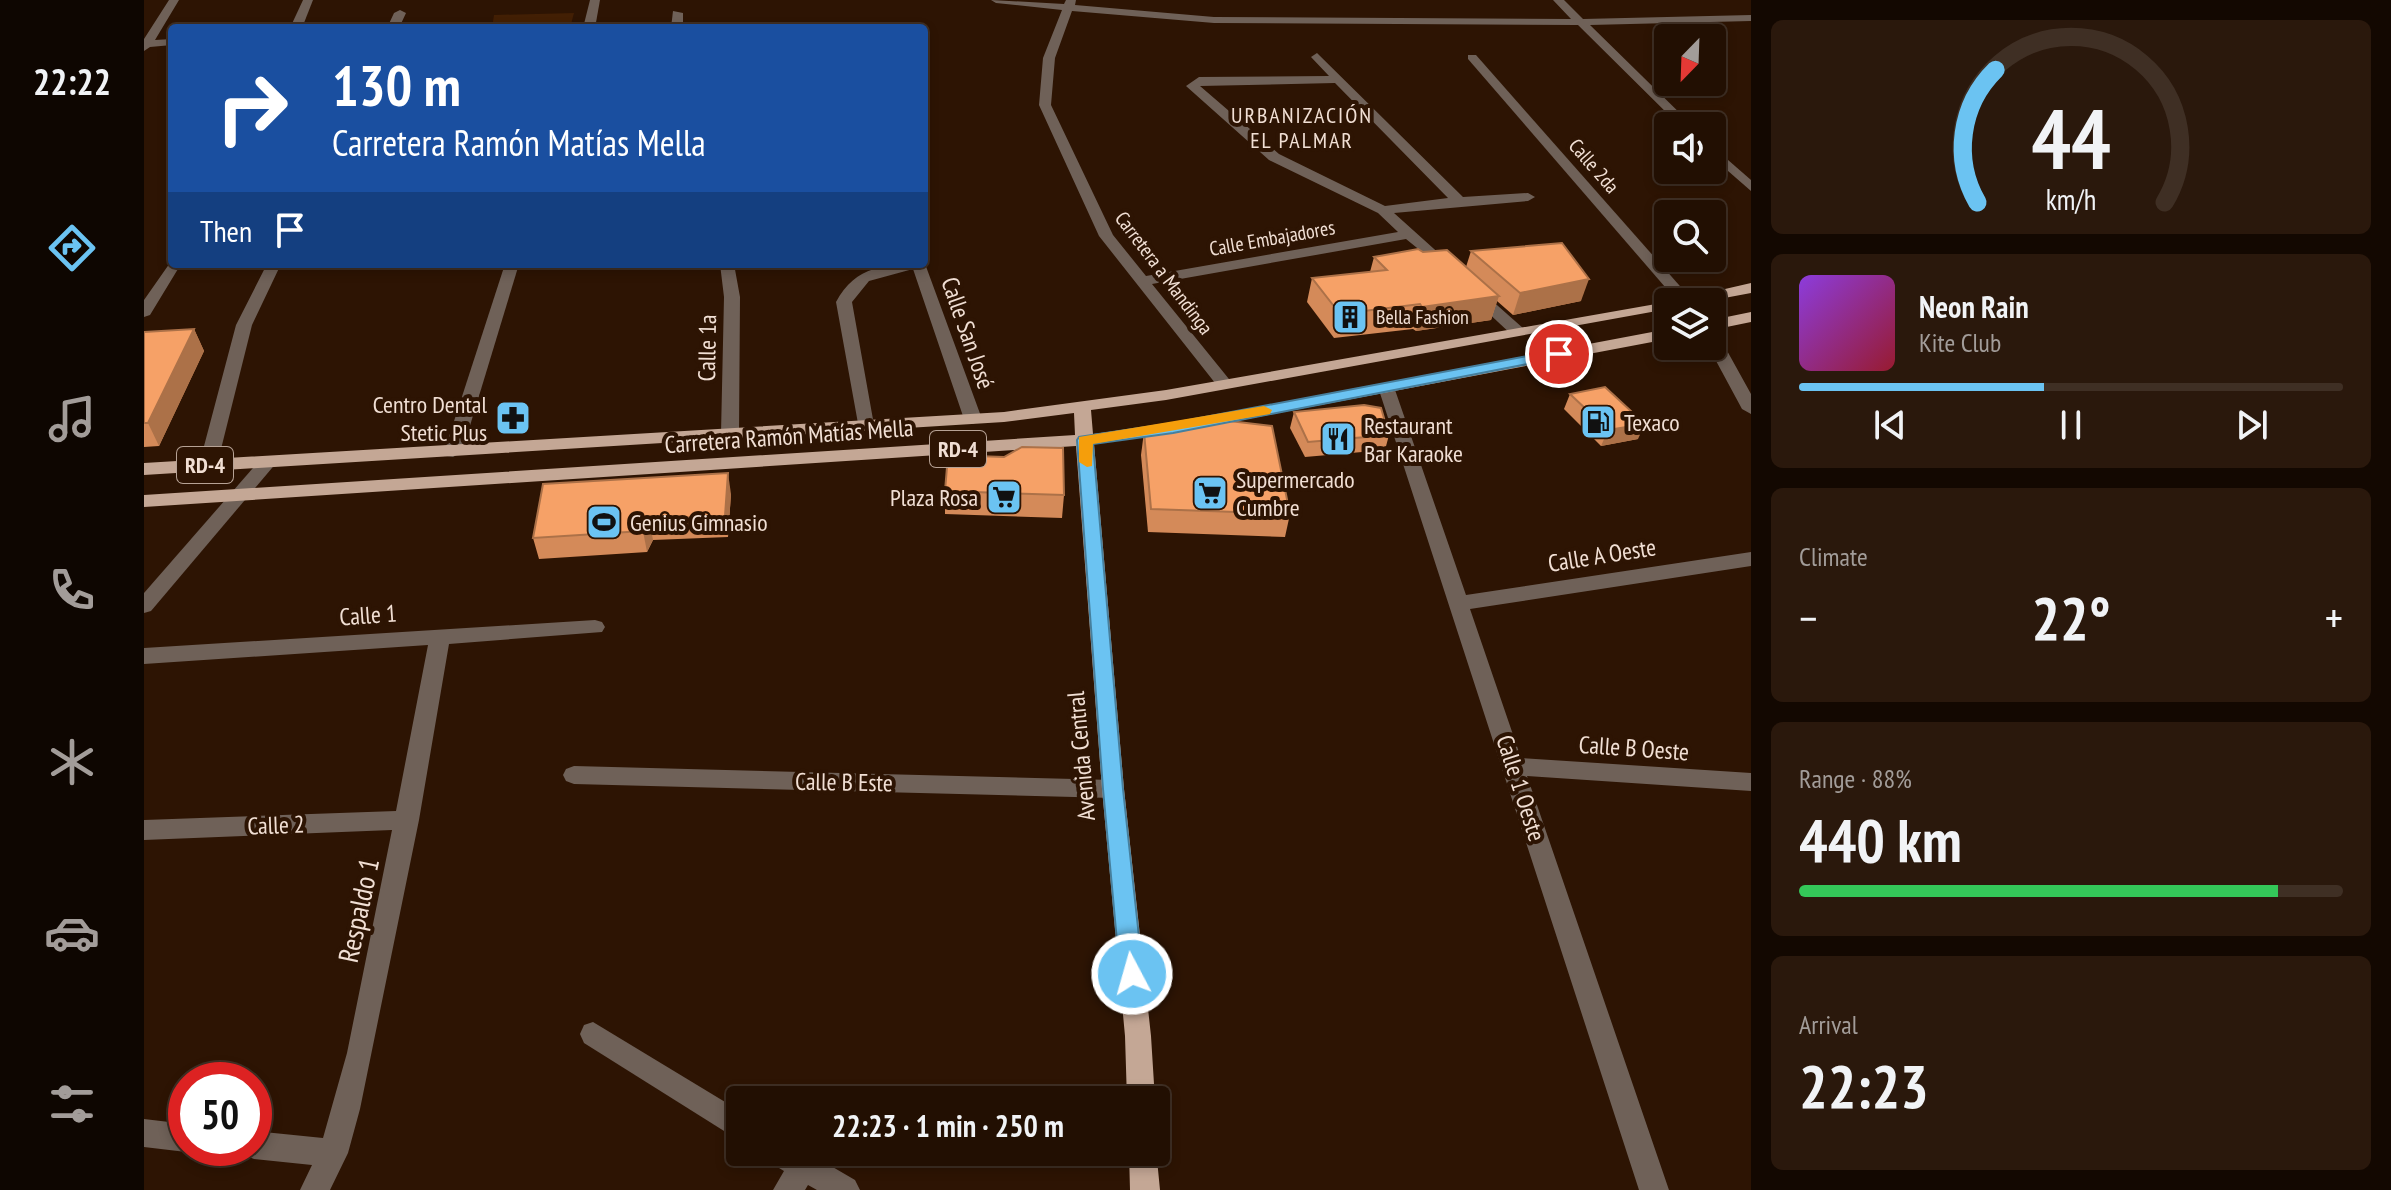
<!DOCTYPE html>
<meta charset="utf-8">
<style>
:root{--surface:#220f02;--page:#2a180c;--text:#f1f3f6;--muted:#a29c99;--line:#3f2f24;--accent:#6bc3f2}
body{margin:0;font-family:"PT Sans Narrow",sans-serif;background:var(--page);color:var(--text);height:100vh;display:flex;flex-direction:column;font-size:30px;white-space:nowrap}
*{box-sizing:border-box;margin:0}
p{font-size:26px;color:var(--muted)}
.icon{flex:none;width:44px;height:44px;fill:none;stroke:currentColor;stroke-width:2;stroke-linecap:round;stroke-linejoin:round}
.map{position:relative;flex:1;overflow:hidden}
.sheet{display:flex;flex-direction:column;gap:20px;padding:20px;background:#130801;width:640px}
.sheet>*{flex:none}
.hud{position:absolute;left:24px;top:24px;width:760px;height:244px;border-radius:8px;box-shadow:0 4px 12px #0003,0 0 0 2px var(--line);background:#1a4fa0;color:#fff;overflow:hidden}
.needle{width:52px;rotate:203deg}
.fabs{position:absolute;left:1510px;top:24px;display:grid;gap:16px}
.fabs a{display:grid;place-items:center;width:72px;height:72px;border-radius:8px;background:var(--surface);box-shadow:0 4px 12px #0003,0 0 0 2px var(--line);font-size:40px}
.speed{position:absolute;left:24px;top:1062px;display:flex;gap:16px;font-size:40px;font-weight:700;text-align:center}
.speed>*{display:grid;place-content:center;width:104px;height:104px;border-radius:50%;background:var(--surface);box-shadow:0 4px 12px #0003,0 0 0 2px var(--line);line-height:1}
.speed .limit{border:12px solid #d22;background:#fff;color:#111}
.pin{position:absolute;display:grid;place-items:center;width:68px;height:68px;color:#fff;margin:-34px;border:4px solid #fff;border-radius:50%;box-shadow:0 2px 8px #0007}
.me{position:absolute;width:88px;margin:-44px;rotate:354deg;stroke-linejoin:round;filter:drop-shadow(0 0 6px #0008)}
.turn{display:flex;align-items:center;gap:28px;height:168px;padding:0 32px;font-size:36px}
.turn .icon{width:104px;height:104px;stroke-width:2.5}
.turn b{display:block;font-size:56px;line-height:68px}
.then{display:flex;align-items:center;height:76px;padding:0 32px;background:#0003;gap:16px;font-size:30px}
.big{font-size:60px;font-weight:700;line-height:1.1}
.sheet .card{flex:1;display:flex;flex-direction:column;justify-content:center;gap:12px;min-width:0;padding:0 28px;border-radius:12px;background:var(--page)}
.sheet .dial{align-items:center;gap:0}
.dial svg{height:208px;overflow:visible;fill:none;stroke:var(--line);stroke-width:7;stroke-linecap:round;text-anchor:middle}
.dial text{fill:var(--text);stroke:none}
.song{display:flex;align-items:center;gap:24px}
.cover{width:96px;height:96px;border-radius:12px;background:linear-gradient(135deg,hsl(270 70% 55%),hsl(350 70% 35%))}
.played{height:8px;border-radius:4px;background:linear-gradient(90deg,var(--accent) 45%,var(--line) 45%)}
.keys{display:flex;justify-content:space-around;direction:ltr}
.heat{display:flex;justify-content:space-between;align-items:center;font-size:44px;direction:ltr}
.charge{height:12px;border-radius:6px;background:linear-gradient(90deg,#34c759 88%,var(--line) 0)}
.trip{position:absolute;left:582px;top:1086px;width:444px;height:80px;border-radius:8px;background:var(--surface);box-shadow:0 4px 12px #0003,0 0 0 2px var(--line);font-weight:700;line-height:80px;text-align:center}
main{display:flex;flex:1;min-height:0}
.dock{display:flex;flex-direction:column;width:144px;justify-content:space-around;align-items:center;background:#0e0601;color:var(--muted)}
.dock .icon{width:56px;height:56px}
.dock .on{color:var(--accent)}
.dock b{font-size:36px;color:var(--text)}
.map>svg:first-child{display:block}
</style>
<main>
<nav class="dock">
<b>22:22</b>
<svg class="icon on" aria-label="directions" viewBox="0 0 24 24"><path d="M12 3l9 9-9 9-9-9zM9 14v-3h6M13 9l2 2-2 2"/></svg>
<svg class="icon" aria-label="music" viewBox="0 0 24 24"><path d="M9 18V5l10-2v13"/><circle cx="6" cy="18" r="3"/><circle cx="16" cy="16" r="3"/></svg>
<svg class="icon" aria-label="phone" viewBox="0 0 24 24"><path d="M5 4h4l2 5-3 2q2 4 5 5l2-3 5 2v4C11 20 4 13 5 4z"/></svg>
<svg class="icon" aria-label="climate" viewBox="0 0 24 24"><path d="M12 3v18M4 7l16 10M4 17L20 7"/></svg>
<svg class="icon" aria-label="car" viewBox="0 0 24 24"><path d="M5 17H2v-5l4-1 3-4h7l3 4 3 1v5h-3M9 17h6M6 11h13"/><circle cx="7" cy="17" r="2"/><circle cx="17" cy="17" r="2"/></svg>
<svg class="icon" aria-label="filters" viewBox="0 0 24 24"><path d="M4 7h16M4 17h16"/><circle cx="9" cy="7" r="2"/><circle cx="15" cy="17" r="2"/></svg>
</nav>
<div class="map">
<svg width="1607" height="1190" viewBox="0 0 1607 1190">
<rect width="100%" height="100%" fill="#2d1403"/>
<path fill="#421f04" d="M430 13 426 28H348L350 15Z"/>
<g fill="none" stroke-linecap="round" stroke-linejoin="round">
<g fill="#6f6158" fill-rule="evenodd">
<path d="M25 0H35L11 40 28 39V45L6 47 0 51V39Z"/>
<path d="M159 0H169L158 28H146Z"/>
<path d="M446 0H456L451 28H439Z"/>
<path d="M847 0 920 4 922 0H932L931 5 1070 17 1427 19 1409 0H1420L1439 19 1607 15V21L1446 25 1549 126H1536L1434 25 1070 23 928 11 911 58 907 105 969 235 1002 276 1254 232 1234 213 1125 160 1042 86 1055 77 1185 76 1167 57 1173 53 1319 197 1384 193 1391 197 1384 201 1250 213 1309 266V272L1304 273 1262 239 1008 284 1089 384 1081 389 1075 388 955 236 895 105 899 58 918 10 852 3ZM1191 83 1304 198 1241 206 1135 154 1056 86Z"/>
<path d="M256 10 262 13 255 28H243L250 13Z"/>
<path d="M529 11 539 13V28H527Z"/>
<path d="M1324 55H1332L1550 302H1534L1324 59Z"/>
<path d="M1568 146 1607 180V191L1568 157Z"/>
<path d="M28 260V264H37L6 315 0 317V300Z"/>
<path d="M780 261 838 419 829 424 820 419 769 269 725 281 708 302 730 425 721 430 715 429 692 302C712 265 742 264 780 264Z"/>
<path d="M123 264H137L108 325 73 465 70 469H58L55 465 92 325Z"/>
<path d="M361 264H375L318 452 309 457 303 456 300 452Z"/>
<path d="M576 264H590L596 297 595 433 586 438 577 433 580 297Z"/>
<path d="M1331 288 1336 290 1380 329V335H1368L1326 296V290Z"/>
<path d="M1568 333 1576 338 1607 394V414L1598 409 1564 346H1568Z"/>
<path d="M1242 382 1250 387 1322 595 1607 552V566L1326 609 1377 758 1607 773V791L1383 776 1525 1190H1495L1234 387Z"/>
<path d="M122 458 128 460 131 464 128 468 7 611 0 613V593L116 460Z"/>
<path d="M451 620 458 622 461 627 458 632 305 644 275 820 216 1109 204 1153 186 1190H156L168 1165 110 1159 100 1155 97 1148H110V1131L179 1138 203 1053 248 830 0 840V820L252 811 284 645 0 664V648Z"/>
<path d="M430 766 969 780 977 783 980 789 977 795 969 798 430 784 422 781 419 775 422 769Z"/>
<path d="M449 1022 596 1111V1141L440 1043 436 1034 440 1025Z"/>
<path d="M0 1119 42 1124V1148H52L42 1152 0 1147Z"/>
<path d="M621 1152H663L711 1180 716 1190H673L664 1185 661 1190H629L640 1171 625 1162Z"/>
</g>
<g fill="#c4a795" fill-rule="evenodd">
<path d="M1607 283V293L1559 302H1524V309L1022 400 947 410 949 434 1029 423 1524 329V339L1029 433 950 444 980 789 1007 1036 1011 1100H983L981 1036 958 789 932 446 0 507V495L931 435 930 413 860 422 0 475V463L860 412 1022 390 1529 301Z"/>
<path d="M1607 312V322L1568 330V320Z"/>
<path d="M1012 1149 1016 1190H986L985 1152H1012Z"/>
</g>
</g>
<g fill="#d48a59">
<path d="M1327 251 1437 301 1369 315 1353 301 1347 320 1272 331 1269 329 1190 338 1163 302 1168 278 1226 272 1230 257 1279 252 1322 267Z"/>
<path d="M50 329 60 351 15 446 0 447V332Z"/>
<path d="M1426 394 1494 439 1457 446 1420 409Z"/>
<path d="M1150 412 1245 435 1241 450 1161 457 1146 428Z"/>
<path d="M1000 432 1146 514 1141 537 1004 532 997 455Z"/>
<path d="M801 491 920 495 918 518 801 514Z"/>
<path d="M587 494 584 537 509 540 503 552 395 559 389 538Z"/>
</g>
<g fill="#ac7148">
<path d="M1445 279 1437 301 1369 315 1376 293Z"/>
<path d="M1355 296 1347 320 1272 331 1278 307Z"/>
<path d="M50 329 60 351 15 446 4 423Z"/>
<path d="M1501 424 1494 439 1457 446 1464 430Z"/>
<path d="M584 473 587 494 584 537 581 516Z"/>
<path d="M505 519 509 540 503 552 499 531Z"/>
</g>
<g fill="#f6a167" stroke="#ac7148" stroke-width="2">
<path d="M1418 243 1445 279 1376 293 1327 251Z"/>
<path d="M1274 249 1279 252 1303 250 1355 296 1278 307 1276 304 1196 314 1168 278 1243 270 1230 257Z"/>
<path d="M50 329 4 423H0V332Z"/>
<path d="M1461 387 1501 424 1464 430 1426 394Z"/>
<path d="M1220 405 1237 408 1245 435 1164 442 1150 412Z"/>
<path d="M1077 420 1128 426 1146 514 1007 509 1000 432 1036 422 1060 424Z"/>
<path d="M878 447 919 448 920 495 801 491 804 455 860 457Z"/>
<path d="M584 473 581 516 505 519 499 531 389 538 399 484Z"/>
</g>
<path fill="#6bc3f2" stroke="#467f9d" stroke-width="2" d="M1415 350 1420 351V357L1029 433 949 444 979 789 999 974 996 982 988 985 979 982 976 974 959 789 933 440 935 437 1029 423Z"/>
<path fill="#f59e0b" d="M1120 406 1128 410 1126 414 949 444 948 466 943 467 935 462V437Z"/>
<defs>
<symbol id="building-square" viewBox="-11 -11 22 22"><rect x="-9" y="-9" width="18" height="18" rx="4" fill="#6bc3f2" stroke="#2d1403"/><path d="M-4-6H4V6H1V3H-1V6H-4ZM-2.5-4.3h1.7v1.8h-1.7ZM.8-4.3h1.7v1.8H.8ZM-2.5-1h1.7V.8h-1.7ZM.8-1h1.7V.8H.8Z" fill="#111"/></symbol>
<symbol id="pharmacy-square" viewBox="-11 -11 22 22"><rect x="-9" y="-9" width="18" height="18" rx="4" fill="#6bc3f2" stroke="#2d1403"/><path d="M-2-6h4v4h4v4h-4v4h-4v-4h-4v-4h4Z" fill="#111"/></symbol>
<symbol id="fuel-square" viewBox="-11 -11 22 22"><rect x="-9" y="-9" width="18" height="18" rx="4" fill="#6bc3f2" stroke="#2d1403"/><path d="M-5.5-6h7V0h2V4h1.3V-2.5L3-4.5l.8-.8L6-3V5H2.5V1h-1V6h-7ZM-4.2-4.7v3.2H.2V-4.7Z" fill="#111"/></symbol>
<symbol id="restaurant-square" viewBox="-11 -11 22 22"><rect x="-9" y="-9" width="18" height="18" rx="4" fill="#6bc3f2" stroke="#2d1403"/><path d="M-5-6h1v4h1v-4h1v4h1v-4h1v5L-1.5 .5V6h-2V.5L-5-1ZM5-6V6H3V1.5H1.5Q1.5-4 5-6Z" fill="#111"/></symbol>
<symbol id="supermarket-square" viewBox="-11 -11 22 22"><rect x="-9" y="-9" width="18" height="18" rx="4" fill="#6bc3f2" stroke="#2d1403"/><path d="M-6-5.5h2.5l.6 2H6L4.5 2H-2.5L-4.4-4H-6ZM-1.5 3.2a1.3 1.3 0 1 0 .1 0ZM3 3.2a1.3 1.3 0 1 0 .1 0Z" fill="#111"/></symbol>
<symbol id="stadium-square" viewBox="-11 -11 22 22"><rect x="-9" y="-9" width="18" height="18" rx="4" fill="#6bc3f2" stroke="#2d1403"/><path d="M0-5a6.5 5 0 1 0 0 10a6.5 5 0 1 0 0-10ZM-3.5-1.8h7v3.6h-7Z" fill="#111"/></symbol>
</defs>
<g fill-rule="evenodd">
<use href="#building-square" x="1186" y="297" width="40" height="40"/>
<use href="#pharmacy-square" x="349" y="398" width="40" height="40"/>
<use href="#fuel-square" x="1434" y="402" width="40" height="40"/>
<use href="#restaurant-square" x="1174" y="419" width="40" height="40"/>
<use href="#supermarket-square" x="1046" y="473" width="40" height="40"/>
<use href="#supermarket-square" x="840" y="477" width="40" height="40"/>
<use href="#stadium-square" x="440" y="502" width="40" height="40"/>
</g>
<g text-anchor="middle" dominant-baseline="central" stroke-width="8" stroke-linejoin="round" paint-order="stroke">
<g font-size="20" fill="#f1dfd4" stroke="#2d1403">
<text transform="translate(1450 166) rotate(49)">Calle 2da</text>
<text transform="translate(1128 238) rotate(-10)">Calle Embajadores</text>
<text transform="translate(1020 273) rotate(53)">Carretera a Mandinga</text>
</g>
<g font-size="20" fill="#f1dfd4" stroke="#2d1403" text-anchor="start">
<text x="1232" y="317">Bella Fashion</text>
</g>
<g font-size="22" letter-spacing="2" fill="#f1dfd4" stroke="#2d1403">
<text x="1158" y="115">URBANIZACIÓN<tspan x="1158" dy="25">EL PALMAR</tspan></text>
</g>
<g fill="#2d1403" stroke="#b6a295" stroke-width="2">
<rect x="786" y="431" width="56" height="36" rx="6"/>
<rect x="33" y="447" width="56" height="36" rx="6"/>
</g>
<g font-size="22" font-weight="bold" fill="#f1dfd4">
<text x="814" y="449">RD-4</text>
<text x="61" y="465">RD-4</text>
</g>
<g font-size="24" fill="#f1dfd4" stroke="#2d1403">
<text transform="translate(824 333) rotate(71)">Calle San José</text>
<text transform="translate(563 348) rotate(-89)">Calle 1a</text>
<text transform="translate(645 436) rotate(-4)">Carretera Ramón Matías Mella</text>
<text transform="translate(1458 555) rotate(-9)">Calle A Oeste</text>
<text transform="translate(224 615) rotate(-4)">Calle 1</text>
<text transform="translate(1490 748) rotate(4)">Calle B Oeste</text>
<text transform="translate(937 756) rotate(-95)">Avenida Central</text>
<text transform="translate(700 782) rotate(1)">Calle B Este</text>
<text transform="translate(1377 788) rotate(72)">Calle 1 Oeste</text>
<text transform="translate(132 825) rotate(-2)">Calle 2</text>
</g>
<g font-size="24" fill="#f1dfd4" stroke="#2d1403" text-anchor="start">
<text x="343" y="404" text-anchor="end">Centro Dental<tspan x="343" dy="28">Stetic Plus</tspan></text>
<text x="1480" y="422">Texaco</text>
<text x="1220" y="425">Restaurant<tspan x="1220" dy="28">Bar Karaoke</tspan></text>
<text x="1092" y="479">Supermercado<tspan x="1092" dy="28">Cumbre</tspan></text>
<text x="834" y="497" text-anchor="end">Plaza Rosa</text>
<text x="486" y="522">Genius Gimnasio</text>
</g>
<g font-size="28" fill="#f1dfd4" stroke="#2d1403">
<text transform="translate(214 910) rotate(-78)">Respaldo 1</text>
</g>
</g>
</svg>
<div class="fabs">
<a><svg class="needle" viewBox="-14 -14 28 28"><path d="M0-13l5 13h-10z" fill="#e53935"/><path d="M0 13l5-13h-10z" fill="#a29c99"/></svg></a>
<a><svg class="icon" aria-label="sound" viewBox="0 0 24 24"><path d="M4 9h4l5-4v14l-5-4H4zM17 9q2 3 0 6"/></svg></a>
<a><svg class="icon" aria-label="search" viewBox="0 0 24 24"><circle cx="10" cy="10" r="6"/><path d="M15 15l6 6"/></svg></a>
<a><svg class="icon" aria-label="layers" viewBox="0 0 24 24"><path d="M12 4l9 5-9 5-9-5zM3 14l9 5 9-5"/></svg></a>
</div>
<div class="speed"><div class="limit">50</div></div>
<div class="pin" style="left:1415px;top:354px;background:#d93025"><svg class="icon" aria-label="arrive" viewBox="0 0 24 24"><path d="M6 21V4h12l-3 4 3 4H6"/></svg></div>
<svg class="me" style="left:988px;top:974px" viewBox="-20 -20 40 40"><circle r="17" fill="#6bc3f2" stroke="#fff" stroke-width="3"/><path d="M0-11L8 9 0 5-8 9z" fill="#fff"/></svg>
<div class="trip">22:23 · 1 min · 250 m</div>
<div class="hud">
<div class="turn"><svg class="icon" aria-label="right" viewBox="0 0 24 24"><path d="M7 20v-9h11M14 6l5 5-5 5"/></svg><div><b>130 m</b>Carretera Ramón Matías Mella</div></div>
<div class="then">Then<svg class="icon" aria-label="arrive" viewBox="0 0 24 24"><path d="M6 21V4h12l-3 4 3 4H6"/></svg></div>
</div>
</div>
<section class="sheet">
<div class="card dial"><svg viewBox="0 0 100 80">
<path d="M14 69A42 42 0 1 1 86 69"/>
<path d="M14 69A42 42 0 0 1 21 18" stroke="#6bc3f2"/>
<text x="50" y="56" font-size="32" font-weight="700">44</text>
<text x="50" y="72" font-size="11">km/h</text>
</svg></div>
<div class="card">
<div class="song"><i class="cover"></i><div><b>Neon Rain</b><p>Kite Club</p></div></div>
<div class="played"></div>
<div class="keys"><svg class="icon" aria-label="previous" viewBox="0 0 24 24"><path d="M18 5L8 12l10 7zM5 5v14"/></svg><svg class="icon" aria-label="pause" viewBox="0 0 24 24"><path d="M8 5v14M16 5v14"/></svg><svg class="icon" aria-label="next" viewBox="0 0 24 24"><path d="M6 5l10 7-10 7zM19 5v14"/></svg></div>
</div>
<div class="card"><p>Climate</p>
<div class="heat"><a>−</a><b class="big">22°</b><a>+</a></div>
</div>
<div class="card"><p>Range · 88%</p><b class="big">440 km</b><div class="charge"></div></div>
<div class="card"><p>Arrival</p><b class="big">22:23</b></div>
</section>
</main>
